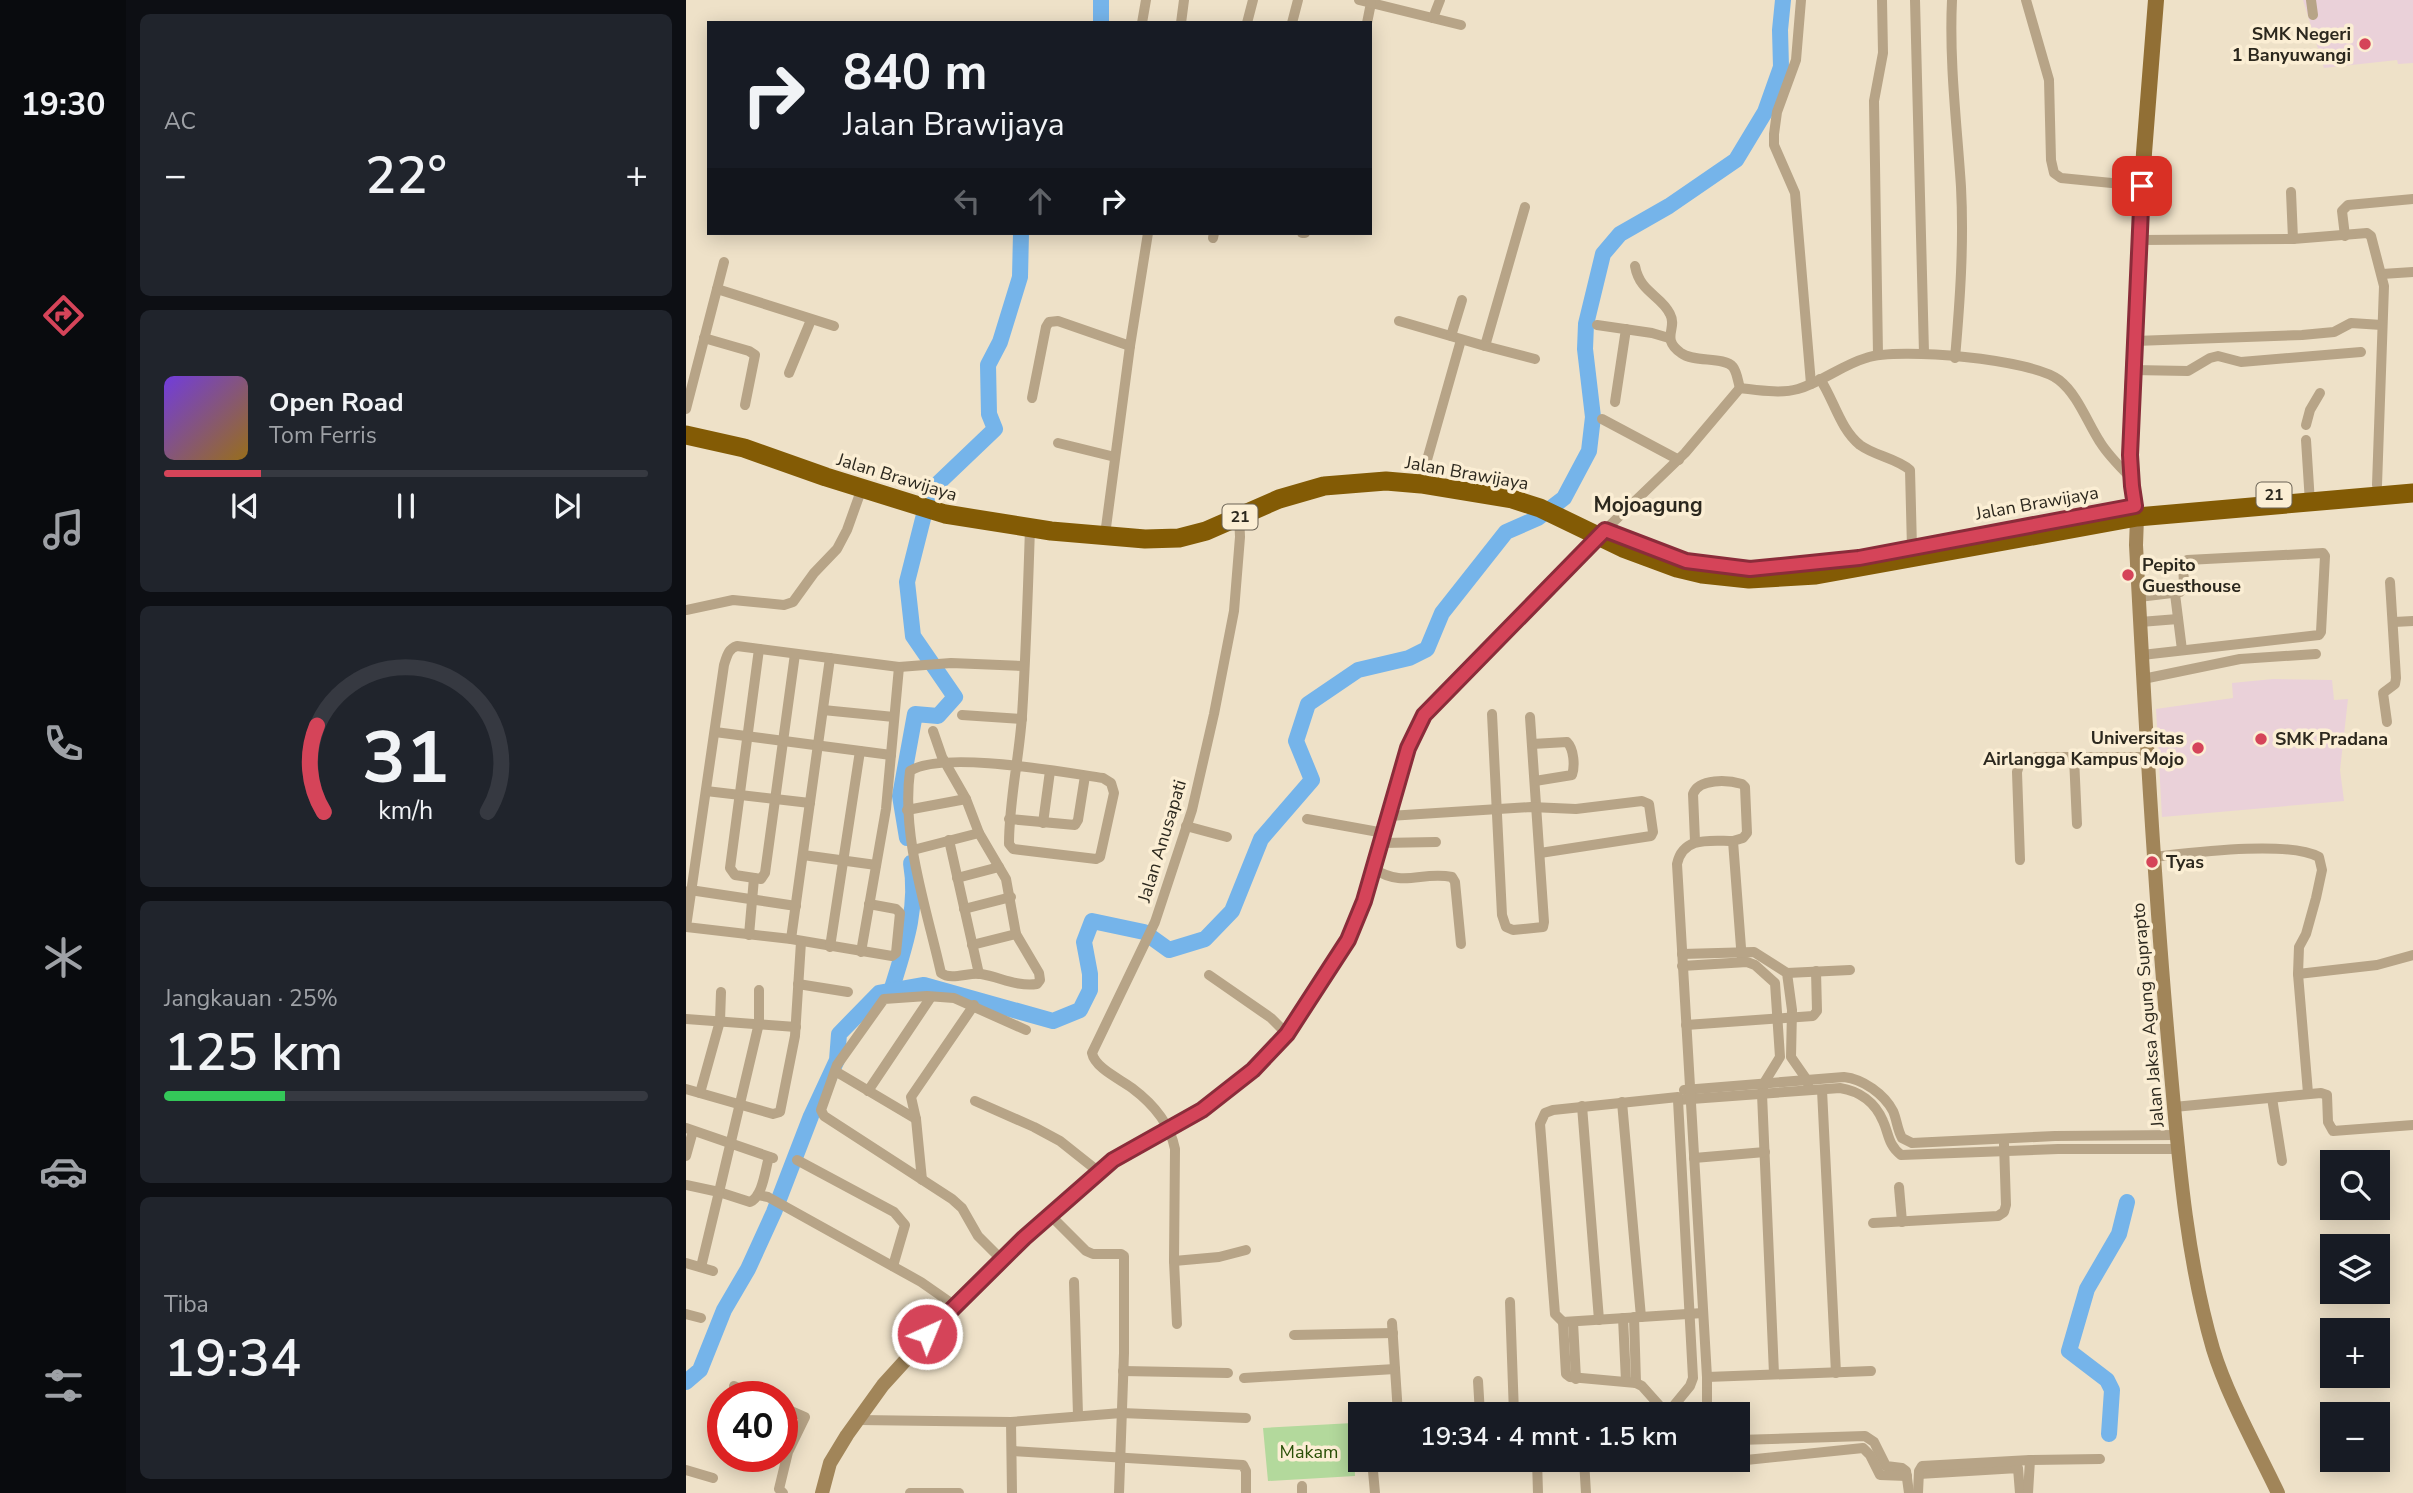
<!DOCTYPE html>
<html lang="id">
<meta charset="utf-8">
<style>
:root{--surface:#171b24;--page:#20242c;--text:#f1f3f6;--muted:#9ea1a6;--line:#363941;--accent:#d54459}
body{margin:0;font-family:"Nunito Sans",sans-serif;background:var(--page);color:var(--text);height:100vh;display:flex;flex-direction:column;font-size:26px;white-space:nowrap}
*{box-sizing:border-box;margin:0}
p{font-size:23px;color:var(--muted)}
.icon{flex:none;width:38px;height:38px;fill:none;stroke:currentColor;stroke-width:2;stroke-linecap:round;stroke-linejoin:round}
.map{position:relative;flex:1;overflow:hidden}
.panel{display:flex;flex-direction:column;gap:14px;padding:14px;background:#0d0f14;width:560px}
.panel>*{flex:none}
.banner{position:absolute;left:21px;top:21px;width:665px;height:214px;border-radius:0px;box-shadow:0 4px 18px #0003;background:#171b24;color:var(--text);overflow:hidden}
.tools{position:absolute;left:1634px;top:1150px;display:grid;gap:14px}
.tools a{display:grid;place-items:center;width:70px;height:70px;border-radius:0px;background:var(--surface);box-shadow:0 4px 18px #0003;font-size:35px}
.speed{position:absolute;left:21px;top:1381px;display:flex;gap:14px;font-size:35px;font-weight:700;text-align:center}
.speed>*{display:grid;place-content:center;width:91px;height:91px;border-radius:50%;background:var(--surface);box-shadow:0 4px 18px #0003;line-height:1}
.speed .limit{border:10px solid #d22;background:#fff;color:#111}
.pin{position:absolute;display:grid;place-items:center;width:60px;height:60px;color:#fff;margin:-30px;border-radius:14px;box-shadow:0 4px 10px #0006}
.me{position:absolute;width:77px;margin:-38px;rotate:44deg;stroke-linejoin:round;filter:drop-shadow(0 0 5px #0008)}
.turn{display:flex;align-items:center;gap:24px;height:147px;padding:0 21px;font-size:32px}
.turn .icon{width:91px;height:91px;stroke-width:2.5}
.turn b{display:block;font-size:49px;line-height:60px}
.lanes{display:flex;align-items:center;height:66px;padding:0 21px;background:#0003;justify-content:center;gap:35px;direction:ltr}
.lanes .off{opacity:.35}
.big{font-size:52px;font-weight:600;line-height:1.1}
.panel .card{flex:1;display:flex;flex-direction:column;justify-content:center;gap:10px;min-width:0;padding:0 24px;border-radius:10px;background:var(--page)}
.panel .dial{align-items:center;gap:0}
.dial svg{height:182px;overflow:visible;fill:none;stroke:var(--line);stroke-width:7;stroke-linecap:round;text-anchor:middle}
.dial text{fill:var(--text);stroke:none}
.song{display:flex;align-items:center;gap:21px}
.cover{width:84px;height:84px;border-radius:10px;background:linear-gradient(135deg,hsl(260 70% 55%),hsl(40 70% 35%))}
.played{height:7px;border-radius:4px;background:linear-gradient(90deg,var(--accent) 20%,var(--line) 20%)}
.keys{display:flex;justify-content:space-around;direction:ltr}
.heat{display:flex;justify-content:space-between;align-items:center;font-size:38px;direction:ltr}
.charge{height:10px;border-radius:5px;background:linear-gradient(90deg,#34c759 25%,var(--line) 0)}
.trip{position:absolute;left:662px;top:1402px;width:402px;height:70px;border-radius:0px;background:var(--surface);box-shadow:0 4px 18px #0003;font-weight:600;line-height:70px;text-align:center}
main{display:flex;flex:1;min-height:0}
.tab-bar{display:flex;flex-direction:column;width:126px;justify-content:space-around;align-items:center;background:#090b0e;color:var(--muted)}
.tab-bar .icon{width:49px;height:49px}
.tab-bar .active{color:var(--accent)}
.tab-bar b{font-size:32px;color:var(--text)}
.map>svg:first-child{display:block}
</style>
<main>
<nav class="tab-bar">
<b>19:30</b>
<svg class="icon active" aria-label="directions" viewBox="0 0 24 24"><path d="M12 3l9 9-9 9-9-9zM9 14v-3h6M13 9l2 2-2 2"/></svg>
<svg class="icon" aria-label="music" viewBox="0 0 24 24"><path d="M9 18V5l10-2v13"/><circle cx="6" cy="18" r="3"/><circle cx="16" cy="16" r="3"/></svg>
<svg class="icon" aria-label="phone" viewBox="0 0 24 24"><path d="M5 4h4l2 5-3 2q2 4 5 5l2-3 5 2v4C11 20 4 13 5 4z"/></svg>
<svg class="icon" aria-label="climate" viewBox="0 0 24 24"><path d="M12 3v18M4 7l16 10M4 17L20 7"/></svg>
<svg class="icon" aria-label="car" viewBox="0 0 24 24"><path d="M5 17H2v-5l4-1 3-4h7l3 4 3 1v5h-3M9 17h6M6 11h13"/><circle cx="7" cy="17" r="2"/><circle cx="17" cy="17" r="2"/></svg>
<svg class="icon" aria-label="filters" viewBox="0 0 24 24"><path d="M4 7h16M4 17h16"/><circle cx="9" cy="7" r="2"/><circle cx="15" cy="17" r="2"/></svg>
</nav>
<section class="panel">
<div class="card"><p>AC</p>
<div class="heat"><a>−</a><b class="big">22°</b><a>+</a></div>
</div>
<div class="card">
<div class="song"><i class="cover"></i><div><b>Open Road</b><p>Tom Ferris</p></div></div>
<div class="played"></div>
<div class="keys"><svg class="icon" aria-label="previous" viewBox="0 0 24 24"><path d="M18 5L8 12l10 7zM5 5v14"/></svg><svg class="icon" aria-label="pause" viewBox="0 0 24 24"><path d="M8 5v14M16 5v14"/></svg><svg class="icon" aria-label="next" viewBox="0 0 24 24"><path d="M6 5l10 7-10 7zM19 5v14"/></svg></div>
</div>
<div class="card dial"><svg viewBox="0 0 100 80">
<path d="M14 69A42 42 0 1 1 86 69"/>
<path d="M14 69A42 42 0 0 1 11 31" stroke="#d54459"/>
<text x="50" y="56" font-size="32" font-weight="700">31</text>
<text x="50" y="72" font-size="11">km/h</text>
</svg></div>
<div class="card"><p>Jangkauan · 25%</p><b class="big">125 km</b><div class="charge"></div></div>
<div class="card"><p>Tiba</p><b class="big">19:34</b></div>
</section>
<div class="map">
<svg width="1727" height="1493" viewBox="0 0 1727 1493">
<rect width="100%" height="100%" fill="#eee1c8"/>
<g fill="#ead1d9">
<path d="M1617 0H1727V63L1712 64 1711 60 1638 68Z"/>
<path d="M1587 679 1646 680 1648 700 1662 699 1654 770 1658 801 1476 817 1470 709 1547 698 1546 683Z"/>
</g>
<path fill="#b3d99c" d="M667 1423 669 1476 582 1481 577 1428Z"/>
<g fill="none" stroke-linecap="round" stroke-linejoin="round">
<g stroke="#75b4ea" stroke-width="16">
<path d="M415 23V0"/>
<path d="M221 838 214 796 229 714 252 716 269 697 227 636 221 582 244 491 309 429 303 414 302 365 314 342 334 277 335 233"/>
<path d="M205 991C218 949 233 908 225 863"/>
<path d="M0 1382 14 1370 38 1310 62 1269 88 1212 125 1116 151 1060 153 1034 193 993 238 985 367 1021 394 1010 404 990V974L398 942 406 921 458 932 483 950 519 939 546 911 575 839 626 780 610 741 622 704 672 670 723 658 741 649 756 613 820 532 852 518 878 498 903 451 907 417 899 349 900 324 917 254 934 234 983 206 1050 160 1079 112 1095 67 1094 30 1097 0"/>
<path d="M1423 1434 1426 1390 1421 1380 1383 1351 1401 1289 1433 1234 1441 1202"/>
</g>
<g stroke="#b7a487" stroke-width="10">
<path d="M673 0 775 25"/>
<path d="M1115 0 1110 60 1091 112 1088 134V145L1109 193 1125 384"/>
<path d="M1229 0 1238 353"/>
<path d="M1266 0C1263 62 1271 125 1275 187 1278 244 1274 301 1269 358"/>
<path d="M1340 0 1363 80 1365 160 1368 173 1375 178 1456 186"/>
<path d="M1625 0 1627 15"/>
<path d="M747 18 754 0"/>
<path d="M456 23 460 0"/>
<path d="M495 23 498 0"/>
<path d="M561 23 567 0"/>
<path d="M606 23 612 0"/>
<path d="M681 23 685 3"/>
<path d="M1605 192 1607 239"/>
<path d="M616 233H619"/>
<path d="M1659 236 1656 211 1662 205 1727 199"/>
<path d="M527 238 528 233"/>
<path d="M1454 240 1607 239 1681 233 1685 236 1698 286 1691 485"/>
<path d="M949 266C954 293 975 295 984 314 992 329 974 338 995 353 1008 363 1038 356 1047 367 1051 372 1052 382 1054 388"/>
<path d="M1696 274 1727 272"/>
<path d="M31 289 148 326"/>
<path d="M713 321 799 346 839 207"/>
<path d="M911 325 966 333 983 338"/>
<path d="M765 336 776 300"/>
<path d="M18 338 63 351 69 355 59 405"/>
<path d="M1449 341 1616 335 1648 332 1665 323 1696 325"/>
<path d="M799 346 849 359"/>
<path d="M1192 355 1188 101 1197 53 1196 0"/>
<path d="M1447 370 1502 371 1524 358 1532 356 1555 362 1675 352"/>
<path d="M103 373 125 320"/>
<path d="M1134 379C1148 400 1154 429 1174 445 1189 456 1210 458 1224 470L1226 548"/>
<path d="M346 398 360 327 363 322 372 321 444 346"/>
<path d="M929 402 940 329"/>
<path d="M0 409 38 262"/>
<path d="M916 419 993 460"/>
<path d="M1620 425 1624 410 1634 393"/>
<path d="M1620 440 1624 503"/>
<path d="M372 443 429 457"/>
<path d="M737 474 775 340"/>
<path d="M919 530 999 453 1054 388C1072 390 1094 394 1112 389 1136 382 1156 365 1180 358 1212 347 1347 359 1373 380 1392 395 1401 422 1414 442 1422 455 1434 467 1445 478"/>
<path d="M419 535 444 346 462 233"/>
<path d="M1489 594 1496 650"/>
<path d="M1453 597 1494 592 1498 584 1497 564 1501 560 1637 553 1639 556 1635 632 1633 635 1456 655"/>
<path d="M0 610 47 600 98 605 107 602 128 573 151 549 161 530 176 488"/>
<path d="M1454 622 1492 619"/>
<path d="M1708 622 1727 621"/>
<path d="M73 649 44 868 49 875 75 879 79 873 109 654"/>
<path d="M1457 679 1554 659 1630 654"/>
<path d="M137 710 208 717"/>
<path d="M806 714 816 915 820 927 827 930 857 927 858 922 844 717"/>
<path d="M276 715 336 719"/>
<path d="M1701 722 1697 693 1709 684 1710 678 1704 582"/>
<path d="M247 731 256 757 280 799 293 833 320 879 330 934 353 973 354 980 351 984C331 987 314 977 295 974 282 972 266 981 255 973 241 910 215 836 224 771 257 750 375 772 417 778L425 783 428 793 414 857 410 859 327 849 323 844C323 801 333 759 336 716 340 653 342 590 344 528"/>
<path d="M29 732 205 755"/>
<path d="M846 744 881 742C888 749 889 766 886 775L849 781"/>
<path d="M1388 757 1391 824"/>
<path d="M20 791 124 803"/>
<path d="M221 810 280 799"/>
<path d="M703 816 845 807 890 809 956 801 963 804 967 832 965 836 854 853"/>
<path d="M323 819 389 825 392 820 399 776"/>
<path d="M621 819 698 833"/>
<path d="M357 823 364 771"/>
<path d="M500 826 541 837"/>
<path d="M263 840 293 974"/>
<path d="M1009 841 1007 794C1013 778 1042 780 1056 784L1059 787 1061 833 1057 838 1047 841 1056 961"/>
<path d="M695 843 750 842"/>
<path d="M227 850 293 833"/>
<path d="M117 855 190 865"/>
<path d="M1467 857C1504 853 1601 840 1633 857L1636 870 1630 898 1620 934 1613 947 1612 974 1622 1093"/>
<path d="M1334 860 1331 772 1334 762 1351 757H1462"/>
<path d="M688 869C718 888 735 871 766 877L769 882 775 944"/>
<path d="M271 878 313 867"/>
<path d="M4 890 110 906"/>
<path d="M183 904 210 909 214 913 210 953 206 956 105 939 0 927 38 665C41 656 42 649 51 646L213 667 265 663 338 666"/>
<path d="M278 909 325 897"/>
<path d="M63 935 68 878"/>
<path d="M105 939 144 658"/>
<path d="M286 945 330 934"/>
<path d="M144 947 174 751"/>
<path d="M175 952 200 809 213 667"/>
<path d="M996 954 1068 952 1101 973 1106 1010 1105 1057 1121 1080 1122 1084"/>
<path d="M996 966 1061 962 1069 965 1089 983 1094 1057 1078 1083 1076 1094 1088 1374"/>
<path d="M1101 973 1164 970"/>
<path d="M1612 974 1691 965 1727 955"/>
<path d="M523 975 585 1018 601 1034"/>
<path d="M112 984 162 992"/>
<path d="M73 990V1023L33 1192 64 1202C77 1196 79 1170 83 1157"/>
<path d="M0 1019 110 1027"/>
<path d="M1000 1025 1127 1016 1131 1011 1130 971"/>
<path d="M149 1071 230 1119"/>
<path d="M0 1089 87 1114 94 1112 109 1036 115 942"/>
<path d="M998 1090 1158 1077C1177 1079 1198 1094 1207 1111 1211 1120 1211 1129 1216 1138L1226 1143 1369 1136 1492 1135"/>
<path d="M1136 1090 1150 1373"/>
<path d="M182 1091 245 997"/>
<path d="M14 1093 34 1021 35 992"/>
<path d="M1586 1098 1596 1161"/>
<path d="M289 1101 348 1127 374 1141 413 1172"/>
<path d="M936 1102 955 1317"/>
<path d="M896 1106 913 1320"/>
<path d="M1488 1107 1635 1093 1641 1095 1642 1122 1647 1131 1727 1125"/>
<path d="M0 1128 87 1158"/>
<path d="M0 1156 7 1131"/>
<path d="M1008 1158 1079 1152"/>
<path d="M111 1160 208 1212 219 1225 207 1266"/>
<path d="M236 1180 230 1119 225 1097 288 1005"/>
<path d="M0 1185 33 1192 15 1267"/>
<path d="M1213 1187 1216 1222"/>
<path d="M72 1195 82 1197 235 1282 268 1305"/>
<path d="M365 1216 400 1251 407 1254H435L438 1256V1353L433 1493"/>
<path d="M1187 1223 1312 1216 1318 1212 1320 1205 1318 1144"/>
<path d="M316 1260 292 1236 276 1208 266 1199 138 1116 135 1110 151 1065 198 999 241 996 268 998 340 1030"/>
<path d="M488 1261 533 1257 560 1250"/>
<path d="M0 1263 27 1271"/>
<path d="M388 1282 392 1415"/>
<path d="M824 1302 828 1414"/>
<path d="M1017 1313 877 1322 869 1314 854 1124 859 1113 867 1110 992 1097V1100L1154 1088C1173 1091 1189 1102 1197 1121 1203 1134 1202 1145 1215 1155L1372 1149H1494"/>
<path d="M0 1314 15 1318"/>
<path d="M948 1317 950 1383"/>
<path d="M937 1318 940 1381"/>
<path d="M877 1322 880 1374 884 1377 950 1383 956 1386 981 1414"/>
<path d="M887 1322 890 1379"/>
<path d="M706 1323 712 1414"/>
<path d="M491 1324 488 1261 489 1149C484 1124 466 1103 446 1088 434 1079 409 1068 406 1053L469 922 506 810 528 714 548 611 554 537 553 514"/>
<path d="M608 1335 707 1333"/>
<path d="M437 1371 542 1373"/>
<path d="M1021 1377 1185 1371"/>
<path d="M558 1378 709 1369"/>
<path d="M792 1381 794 1414"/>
<path d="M48 1386 70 1396"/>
<path d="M96 1407 119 1417 102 1452 93 1489 97 1493"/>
<path d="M981 1414 1004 1386 1007 1378 992 1100"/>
<path d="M1021 1414V1377L991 864C997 836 1024 841 1047 841"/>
<path d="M173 1420 325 1422 435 1413 560 1418"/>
<path d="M325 1422 326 1493"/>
<path d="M1052 1440 1179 1436 1188 1442 1200 1466 1216 1468 1220 1471 1223 1493"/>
<path d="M327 1451 557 1465 560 1471V1493"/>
<path d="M686 1460 689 1493"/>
<path d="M851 1460 852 1493"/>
<path d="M898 1460 900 1493"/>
<path d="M1047 1460H1060L1177 1448 1184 1455 1194 1475 1221 1476"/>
<path d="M0 1470 27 1478"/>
<path d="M1233 1474 1332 1468 1334 1493"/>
<path d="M616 1486V1493"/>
<path d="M224 1493H273"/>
<path d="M1232 1493 1233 1471 1236 1466 1344 1460 1414 1459"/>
<path d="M1342 1493 1344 1460"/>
</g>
<g stroke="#a18559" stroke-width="14">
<path d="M1451 517 1450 545C1459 714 1468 883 1483 1051 1492 1150 1499 1253 1527 1349 1541 1395 1571 1449 1592 1493"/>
<path d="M136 1493 144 1463 161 1435 197 1385 276 1298 338 1238 427 1160 516 1110 567 1070 601 1034 662 940 678 901 722 749 738 715 918 530"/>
</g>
<path stroke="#916f35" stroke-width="16" d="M1451 517 1445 478V420L1458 153 1470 0"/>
<path stroke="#835b05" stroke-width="19" d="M0 435 58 448 140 477 259 514 365 531 459 539 493 538 520 531 593 499 638 486 700 481 735 484 826 499 854 508 937 548 991 568 1016 574 1063 579 1130 575 1451 517 1727 493"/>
</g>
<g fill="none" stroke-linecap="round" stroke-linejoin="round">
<defs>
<path id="route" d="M241 1334 338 1238 427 1160 516 1110 567 1070 601 1034 662 940 678 901 722 748 738 715 919 530 1000 561 1064 569 1173 558 1449 506 1446 486 1444 455 1456 186"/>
</defs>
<use href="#route" stroke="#8a2c3a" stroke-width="18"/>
<use href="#route" stroke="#d54459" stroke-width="12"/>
</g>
<g fill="#d54459" stroke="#fbeed4" stroke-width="2.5">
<circle cx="1679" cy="44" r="7"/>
<circle cx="1442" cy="575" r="7"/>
<circle cx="1575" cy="739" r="7"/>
<circle cx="1512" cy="748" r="7"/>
<circle cx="1466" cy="862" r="7"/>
</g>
<g text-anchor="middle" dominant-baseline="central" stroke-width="7" stroke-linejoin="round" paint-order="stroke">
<g fill="#fbeed4" stroke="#6a6355" stroke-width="2">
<rect x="1570.5" y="482.5" width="35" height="25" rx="5"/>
<rect x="536.5" y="504.5" width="35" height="25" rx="5"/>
</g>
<g font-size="16" font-weight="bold" fill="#2c281e">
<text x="1588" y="495">21</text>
<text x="554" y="517">21</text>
</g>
<g font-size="18" font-weight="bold" fill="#2c281e" stroke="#fbeed4" text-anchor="start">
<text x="1665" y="34" text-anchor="end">SMK Negeri<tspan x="1665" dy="21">1 Banyuwangi</tspan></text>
<text x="1456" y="565">Pepito<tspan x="1456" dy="21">Guesthouse</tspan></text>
<text x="1498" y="738" text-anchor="end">Universitas<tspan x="1498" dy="21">Airlangga Kampus Mojo</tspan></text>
<text x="1589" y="739">SMK Pradana</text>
<text x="1480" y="862">Tyas</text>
</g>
<g font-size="18" fill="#2c281e" stroke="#fbeed4">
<text transform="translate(781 473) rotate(10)">Jalan Brawijaya</text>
<text transform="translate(211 477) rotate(17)">Jalan Brawijaya</text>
<text transform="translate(1351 503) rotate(-10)">Jalan Brawijaya</text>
<text transform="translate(476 841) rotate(-73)">Jalan Anusapati</text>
<text transform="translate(1462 1015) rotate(-95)">Jalan Jaksa Agung Suprapto</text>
</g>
<g font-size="18" fill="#2a5007" stroke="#fbeed4">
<text x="623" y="1452">Makam</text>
</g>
<g font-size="21" font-weight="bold" fill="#2c281e" stroke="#fbeed4">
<text x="962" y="505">Mojoagung</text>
</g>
</g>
</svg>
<div class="tools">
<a><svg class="icon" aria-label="search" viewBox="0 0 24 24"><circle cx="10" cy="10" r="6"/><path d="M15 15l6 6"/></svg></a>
<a><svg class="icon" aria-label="layers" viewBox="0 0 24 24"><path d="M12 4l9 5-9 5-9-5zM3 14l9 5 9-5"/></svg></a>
<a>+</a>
<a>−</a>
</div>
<div class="speed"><div class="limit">40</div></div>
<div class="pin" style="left:1456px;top:186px;background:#d93025"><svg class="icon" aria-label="arrive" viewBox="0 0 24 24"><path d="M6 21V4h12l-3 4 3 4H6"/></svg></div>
<svg class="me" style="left:241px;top:1334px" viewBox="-20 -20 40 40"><circle r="17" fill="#d54459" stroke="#fff" stroke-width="3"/><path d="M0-11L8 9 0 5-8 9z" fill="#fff"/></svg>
<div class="trip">19:34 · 4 mnt · 1.5 km</div>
<div class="banner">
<div class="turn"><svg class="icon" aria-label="right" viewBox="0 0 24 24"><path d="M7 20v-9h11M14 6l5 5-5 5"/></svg><div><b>840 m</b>Jalan Brawijaya</div></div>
<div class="lanes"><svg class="icon off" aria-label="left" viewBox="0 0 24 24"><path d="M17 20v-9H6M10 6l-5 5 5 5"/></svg><svg class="icon off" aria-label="ahead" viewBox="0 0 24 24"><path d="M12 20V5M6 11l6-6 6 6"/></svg><svg class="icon" aria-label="right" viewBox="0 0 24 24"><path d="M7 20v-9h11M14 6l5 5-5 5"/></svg></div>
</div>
</div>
</main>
